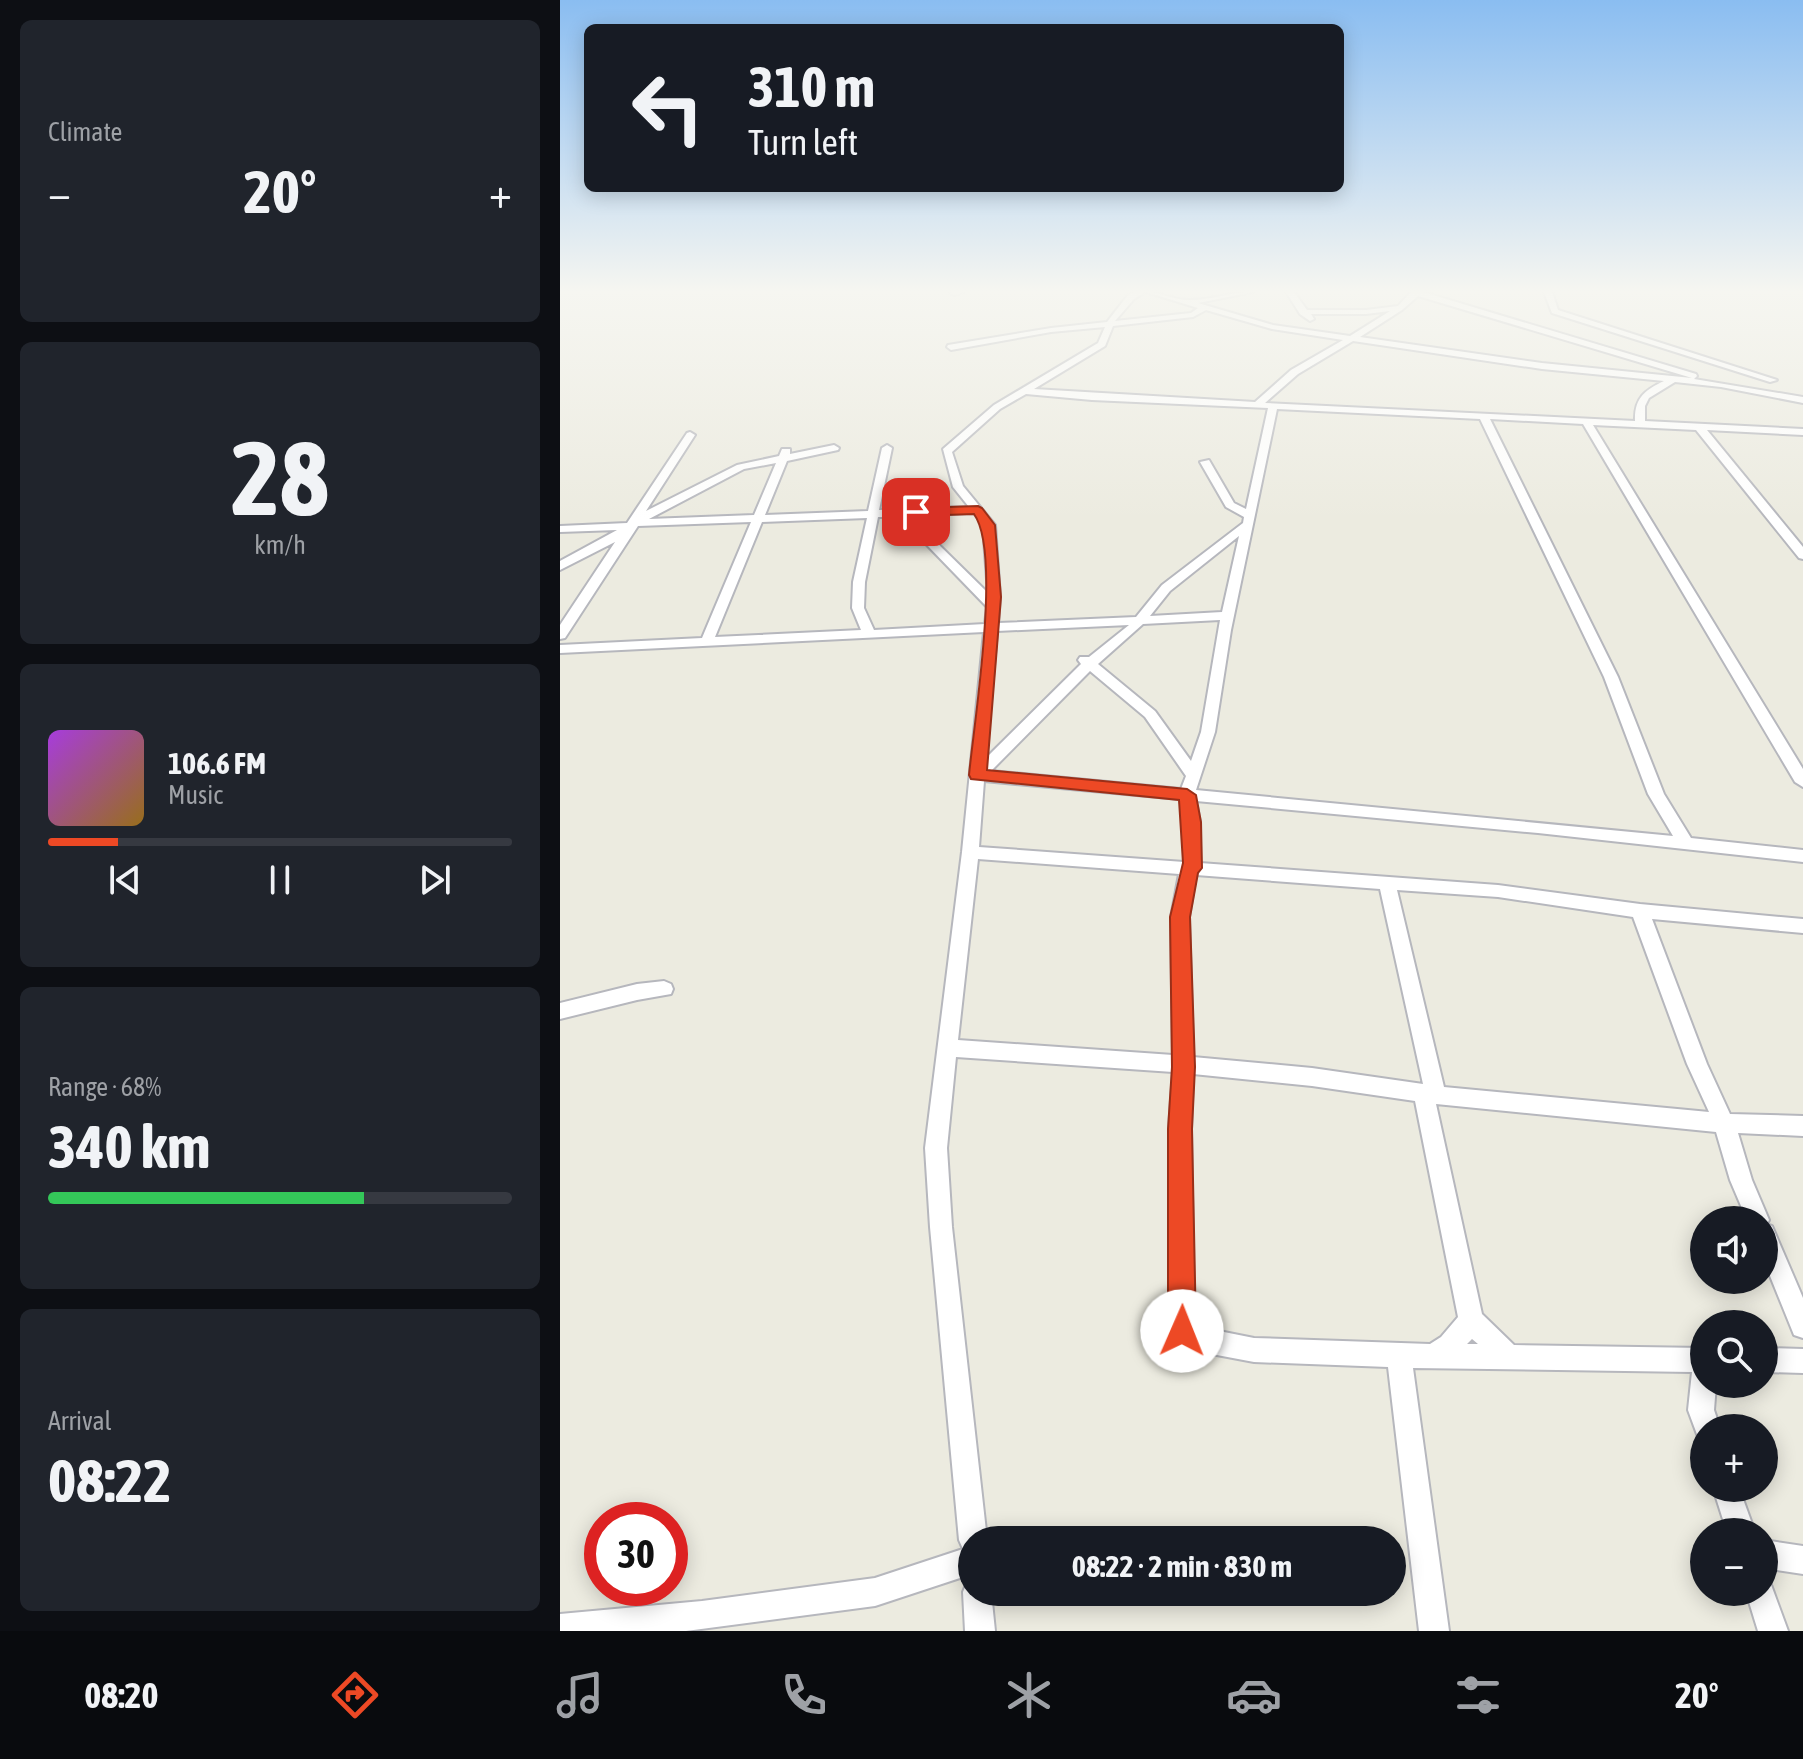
<!DOCTYPE html>
<meta charset="utf-8">
<style>
:root{--surface:#171b24;--page:#20242c;--text:#f1f3f6;--muted:#9ea1a6;--line:#363941;--accent:#ed4925}
body{margin:0;font-family:"Asap Condensed",sans-serif;background:var(--page);color:var(--text);height:100vh;display:flex;flex-direction:column;font-size:30px;white-space:nowrap}
*{box-sizing:border-box;margin:0}
p{font-size:26px;color:var(--muted)}
.icon{flex:none;width:44px;height:44px;fill:none;stroke:currentColor;stroke-width:2;stroke-linecap:round;stroke-linejoin:round}
.map{position:relative;flex:1;overflow:hidden}
.panel{display:flex;flex-direction:column;gap:20px;padding:20px;background:#0d0f14;width:560px}
.panel>*{flex:none}
.hud{position:absolute;left:24px;top:24px;width:760px;height:168px;border-radius:12px;box-shadow:0 4px 20px #0003;background:#171b24;color:var(--text);overflow:hidden}
.buttons{position:absolute;left:1130px;top:1206px;display:grid;gap:16px}
.buttons a{display:grid;place-items:center;width:88px;height:88px;border-radius:50%;background:var(--surface);box-shadow:0 4px 20px #0003;font-size:40px}
.speed{position:absolute;left:24px;top:1502px;display:flex;gap:16px;font-size:40px;font-weight:700;text-align:center}
.speed>*{display:grid;place-content:center;width:104px;height:104px;border-radius:50%;background:var(--surface);box-shadow:0 4px 20px #0003;line-height:1}
.speed .limit{border:12px solid #d22;background:#fff;color:#111}
.pin{position:absolute;display:grid;place-items:center;width:68px;height:68px;color:#fff;margin:-34px;border-radius:16px;box-shadow:0 4px 12px #0006}
.me{position:absolute;width:88px;margin:-44px;rotate:1deg;stroke-linejoin:round;filter:drop-shadow(0 0 6px #0008)}
.turn{display:flex;align-items:center;gap:28px;height:168px;padding:0 32px;font-size:36px}
.turn .icon{width:104px;height:104px;stroke-width:2.5}
.turn b{display:block;font-size:56px;line-height:68px}
.big{font-size:60px;font-weight:700;line-height:1.1}
.panel .tile{flex:1;display:flex;flex-direction:column;justify-content:center;gap:12px;min-width:0;padding:0 28px;border-radius:12px;background:var(--page)}
.panel .dial{align-items:center;gap:0}
.dial b{font-size:104px;line-height:1}
.song{display:flex;align-items:center;gap:24px}
.cover{width:96px;height:96px;border-radius:12px;background:linear-gradient(135deg,hsl(280 70% 55%),hsl(40 70% 35%))}
.played{height:8px;border-radius:4px;background:linear-gradient(90deg,var(--accent) 15%,var(--line) 15%)}
.keys{display:flex;justify-content:space-around;direction:ltr}
.heat{display:flex;justify-content:space-between;align-items:center;font-size:44px;direction:ltr}
.charge{height:12px;border-radius:6px;background:linear-gradient(90deg,#34c759 68%,var(--line) 0)}
.trip{position:absolute;left:398px;top:1526px;width:448px;height:80px;border-radius:40px;background:var(--surface);box-shadow:0 4px 20px #0003;font-weight:700;line-height:80px;text-align:center}
.tabs{display:flex;height:128px;justify-content:space-around;align-items:center;background:#090b0e;color:var(--muted)}
.tabs .icon{width:56px;height:56px}
.tabs .on{color:var(--accent)}
.tabs b{font-size:36px;color:var(--text)}
main{display:flex;flex:1;min-height:0}
.map>svg:first-child{display:block}
</style>
<main>
<section class="panel">
<div class="tile"><p>Climate</p>
<div class="heat"><a>−</a><b class="big">20°</b><a>+</a></div>
</div>
<div class="tile dial"><b>28</b><p>km/h</p></div>
<div class="tile">
<div class="song"><i class="cover"></i><div><b>106.6 FM</b><p>Music</p></div></div>
<div class="played"></div>
<div class="keys"><svg class="icon" aria-label="previous" viewBox="0 0 24 24"><path d="M18 5L8 12l10 7zM5 5v14"/></svg><svg class="icon" aria-label="pause" viewBox="0 0 24 24"><path d="M8 5v14M16 5v14"/></svg><svg class="icon" aria-label="next" viewBox="0 0 24 24"><path d="M6 5l10 7-10 7zM19 5v14"/></svg></div>
</div>
<div class="tile"><p>Range · 68%</p><b class="big">340 km</b><div class="charge"></div></div>
<div class="tile"><p>Arrival</p><b class="big">08:22</b></div>
</section>
<div class="map">
<svg width="1243" height="1631" viewBox="0 0 1243 1631">
<rect width="100%" height="100%" fill="#ecebe0"/>
<g fill="none" stroke-linecap="round" stroke-linejoin="round">
<defs>
<g id="minor">
<path d="M404 292 394 295 390 293 391 292Z"/>
<path d="M575 292H585L574 299 555 321 631 313 638 308 586 292C601 292 616 301 630 300 651 300 671 292 693 292L638 303 713 325 790 336 830 311 806 314H751L754 319 750 321 740 314 726 292H734L747 310H806L838 306 851 292H863L1136 374 1137 376 1134 379 1243 397V403L1161 387 1115 382 1089 398 1085 406V421L1243 429V435L1147 430 1243 547V559L1239 558 1136 430 1033 425 1243 769V787L1235 782 1023 424 930 419 1058 677 1104 794 1131 838 1243 850V862L978 833 636 801 640 822V863L938 885 1080 904 1243 919V933L1092 919 1147 1064 1170 1114 1243 1116V1136L1178 1133 1192 1180 1209 1220 1207 1224 1212 1226 1243 1298V1338L1234 1335 1204 1261V1220H1187L1170 1180 1156 1132 876 1104 922 1314 954 1345 1144 1348V1384H1156L1154 1410 1160 1428H1144V1440L1138 1437 1128 1410 1132 1372 853 1368 889 1631H859L828 1367 694 1362 625 1349 616 1346 610 1331 609 1129 613 1072 396 1057 387 1148 392 1227 427 1540H412V1574L315 1606 126 1631H0V1614L142 1601 315 1578 403 1549 399 1540 370 1227 365 1148 402 852 424 632 0 653V645L142 638 191 522 78 526 5 638 0 639V625L55 542 0 570V561L57 530 0 532V526L67 523 127 433 130 432 135 435 86 511 177 465 219 456 222 449H230V454L274 445 279 448 278 450 227 461 205 515 308 511 322 448 327 445 332 448 319 510 409 507 393 487 383 449 434 405 538 343 545 327 491 332 391 350 387 347 388 345 491 328 547 322 568 295ZM858 296 1132 378 982 363 800 337 842 310ZM646 310 712 329 783 340 731 370 695 402 474 389 545 346 553 326 633 317ZM793 341 982 369 1104 381C1085 390 1074 398 1075 421L705 403 738 374ZM466 394 532 400 708 408 686 509 674 503 649 460 640 462 666 507 684 517 683 523 602 585 576 617 438 623 440 597 435 525 403 486 392 452 440 409ZM717 409 920 419 1044 677 1088 794 1113 836 636 790 655 732 671 630ZM216 463 194 515 89 519 184 469ZM414 513 423 525 428 593 374 540 339 516ZM318 517H325L366 544 427 607 425 624 314 630 304 608 305 582ZM307 518 293 582 292 608 301 630 155 637 202 522ZM679 536 662 612 590 616 610 591ZM660 620 641 732 631 761 595 711 538 664 583 624ZM569 625 529 657H520L518 660 521 664 426 758 437 631ZM530 671 585 717 626 776 621 789 431 771ZM424 781 620 799 624 822V862L419 847ZM418 859 619 874 611 917 613 1055 398 1040ZM636 875 820 889 863 1084 752 1068 633 1057 629 917ZM837 890 938 897 1073 917 1127 1064 1149 1112 884 1087ZM633 1074 752 1086 855 1101 898 1317 881 1337 870 1344 694 1338 634 1326 631 1129ZM912 1339 918 1344H907Z"/>
<path d="M984 292H992L998 310 1217 380 1210 382 992 313Z"/>
<path d="M104 981 111 984 113 989 111 994 77 1000 0 1019V1003L77 984Z"/>
<path d="M1204 1348 1243 1349V1373L1204 1372Z"/>
<path d="M1153 1488H1179L1195 1532H1167Z"/>
<path d="M1204 1540 1243 1546V1574L1204 1568Z"/>
<path d="M1204 1579 1210 1582 1228 1631H1198L1186 1592H1204Z"/>
<path d="M412 1580V1592H431L435 1631H405L403 1592 407 1582Z"/>
</g>
</defs>
<use href="#minor" stroke="#b6b7bd" stroke-width="4"/>
<use href="#minor" fill="#fff" fill-rule="evenodd"/>
</g>
<linearGradient id="sky" x2="0" y2="1"><stop stop-color="#8abdf1"/><stop offset="0.56" stop-color="#f6f6f1"/><stop offset="1" stop-color="#f6f6f1" stop-opacity="0"/></linearGradient>
<rect width="1243" height="520" fill="url(#sky)"/>
<path fill="#ed4925" stroke="#9a2f18" stroke-width="2" d="M418 506 422 508 435 525 441 597 427 770 627 789 636 795 641 822 642 868 638 873 630 917 635 1067 632 1129 636 1331 632 1341 622 1345 612 1341 608 1331V1129L612 1067 610 917 623 863 619 800 411 779 409 775C414 722 442 553 414 514L356 516 350 512 356 508Z"/>
</svg>
<div class="buttons">
<a><svg class="icon" aria-label="sound" viewBox="0 0 24 24"><path d="M4 9h4l5-4v14l-5-4H4zM17 9q2 3 0 6"/></svg></a>
<a><svg class="icon" aria-label="search" viewBox="0 0 24 24"><circle cx="10" cy="10" r="6"/><path d="M15 15l6 6"/></svg></a>
<a>+</a>
<a>−</a>
</div>
<div class="speed"><div class="limit">30</div></div>
<div class="pin" style="left:356px;top:512px;background:#d93025"><svg class="icon" aria-label="arrive" viewBox="0 0 24 24"><path d="M6 21V4h12l-3 4 3 4H6"/></svg></div>
<svg class="me" style="left:622px;top:1331px" viewBox="-20 -20 40 40"><circle r="19" fill="#fff"/><path d="M0-13L10 11 0 6-10 11z" fill="#ed4925"/></svg>
<div class="trip">08:22 · 2 min · 830 m</div>
<div class="hud">
<div class="turn"><svg class="icon" aria-label="left" viewBox="0 0 24 24"><path d="M17 20v-9H6M10 6l-5 5 5 5"/></svg><div><b>310 m</b>Turn left</div></div>
</div>
</div>
</main>
<nav class="tabs">
<b>08:20</b>
<svg class="icon on" aria-label="directions" viewBox="0 0 24 24"><path d="M12 3l9 9-9 9-9-9zM9 14v-3h6M13 9l2 2-2 2"/></svg>
<svg class="icon" aria-label="music" viewBox="0 0 24 24"><path d="M9 18V5l10-2v13"/><circle cx="6" cy="18" r="3"/><circle cx="16" cy="16" r="3"/></svg>
<svg class="icon" aria-label="phone" viewBox="0 0 24 24"><path d="M5 4h4l2 5-3 2q2 4 5 5l2-3 5 2v4C11 20 4 13 5 4z"/></svg>
<svg class="icon" aria-label="climate" viewBox="0 0 24 24"><path d="M12 3v18M4 7l16 10M4 17L20 7"/></svg>
<svg class="icon" aria-label="car" viewBox="0 0 24 24"><path d="M5 17H2v-5l4-1 3-4h7l3 4 3 1v5h-3M9 17h6M6 11h13"/><circle cx="7" cy="17" r="2"/><circle cx="17" cy="17" r="2"/></svg>
<svg class="icon" aria-label="filters" viewBox="0 0 24 24"><path d="M4 7h16M4 17h16"/><circle cx="9" cy="7" r="2"/><circle cx="15" cy="17" r="2"/></svg>
<b>20°</b>
</nav>
